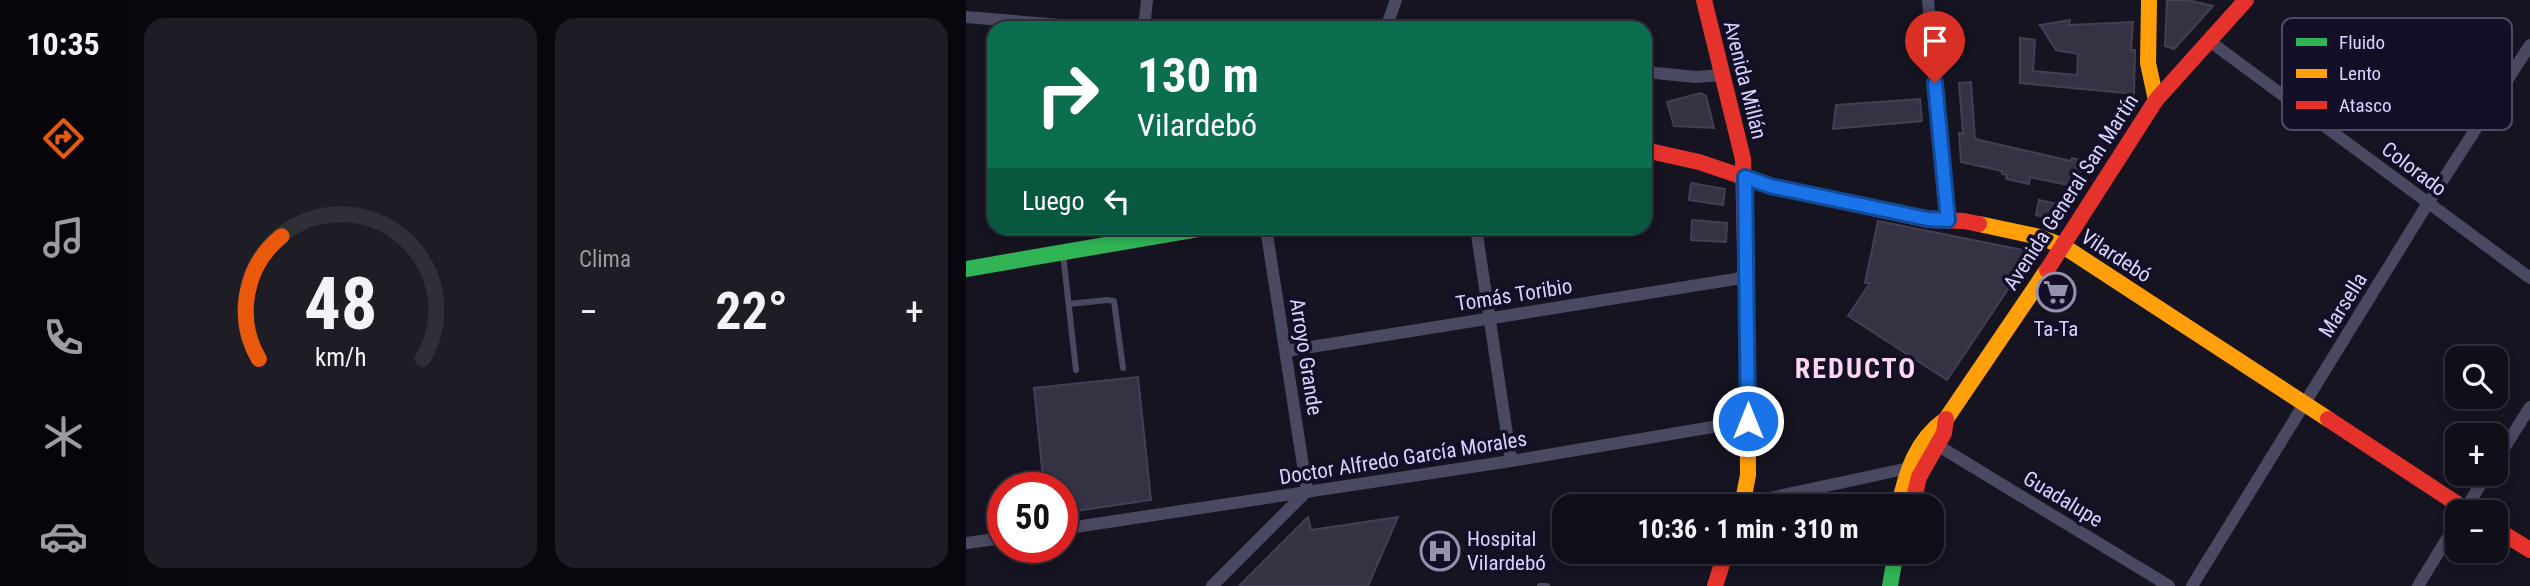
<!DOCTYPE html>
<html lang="es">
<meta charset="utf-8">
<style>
:root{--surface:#100f19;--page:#1e1d26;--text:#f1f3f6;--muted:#9c9ca2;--line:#302f38;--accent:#ea580c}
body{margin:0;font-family:"Roboto Condensed",sans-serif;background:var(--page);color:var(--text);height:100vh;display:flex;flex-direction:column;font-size:26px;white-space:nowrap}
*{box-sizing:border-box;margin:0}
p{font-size:23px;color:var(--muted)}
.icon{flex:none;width:38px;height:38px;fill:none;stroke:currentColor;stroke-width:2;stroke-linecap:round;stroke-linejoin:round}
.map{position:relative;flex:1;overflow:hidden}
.details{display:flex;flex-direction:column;gap:18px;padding:18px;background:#09080e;width:840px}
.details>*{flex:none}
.hud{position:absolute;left:21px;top:21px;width:665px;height:214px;border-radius:21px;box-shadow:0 4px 10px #0003,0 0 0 2px var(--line);background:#0b6e4f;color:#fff;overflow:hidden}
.tools{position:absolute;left:1479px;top:346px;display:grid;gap:14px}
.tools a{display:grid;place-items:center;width:63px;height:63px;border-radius:14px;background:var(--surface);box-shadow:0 4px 10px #0003,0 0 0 2px var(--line);font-size:35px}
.speed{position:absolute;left:21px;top:472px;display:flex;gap:14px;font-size:35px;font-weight:700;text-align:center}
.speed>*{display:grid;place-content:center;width:91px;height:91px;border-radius:50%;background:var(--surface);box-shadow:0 4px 10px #0003,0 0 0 2px var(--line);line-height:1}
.speed .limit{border:10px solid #d22;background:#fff;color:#111}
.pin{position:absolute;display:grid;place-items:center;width:60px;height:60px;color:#fff;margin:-72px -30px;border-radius:50% 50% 50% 0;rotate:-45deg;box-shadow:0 0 7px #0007}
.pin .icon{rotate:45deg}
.me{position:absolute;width:77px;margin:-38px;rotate:0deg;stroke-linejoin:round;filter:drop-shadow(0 0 5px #0008)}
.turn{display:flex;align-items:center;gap:24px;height:147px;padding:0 35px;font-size:32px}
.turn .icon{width:91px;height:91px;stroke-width:2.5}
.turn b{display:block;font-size:49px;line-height:60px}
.then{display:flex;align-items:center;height:66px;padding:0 35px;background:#0003;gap:14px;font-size:26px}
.big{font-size:52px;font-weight:700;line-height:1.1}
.details .card{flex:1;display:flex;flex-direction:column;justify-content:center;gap:10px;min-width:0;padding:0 24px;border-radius:21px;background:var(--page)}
.details .dial{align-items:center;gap:0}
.dial svg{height:182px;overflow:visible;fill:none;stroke:var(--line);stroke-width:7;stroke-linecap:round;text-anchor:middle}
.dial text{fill:var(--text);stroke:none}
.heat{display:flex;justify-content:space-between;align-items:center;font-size:38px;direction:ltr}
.details .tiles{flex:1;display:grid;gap:18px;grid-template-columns:repeat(2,1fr)}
.trip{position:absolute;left:586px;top:494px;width:392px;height:70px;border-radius:21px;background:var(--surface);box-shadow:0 4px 10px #0003,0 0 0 2px var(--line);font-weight:700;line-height:70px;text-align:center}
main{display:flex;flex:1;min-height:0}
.dock{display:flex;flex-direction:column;width:126px;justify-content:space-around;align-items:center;background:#06060a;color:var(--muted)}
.dock .icon{width:49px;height:49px}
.dock .selected{color:var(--accent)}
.dock b{font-size:32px;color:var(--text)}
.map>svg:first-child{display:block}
</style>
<main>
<nav class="dock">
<b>10:35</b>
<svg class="icon selected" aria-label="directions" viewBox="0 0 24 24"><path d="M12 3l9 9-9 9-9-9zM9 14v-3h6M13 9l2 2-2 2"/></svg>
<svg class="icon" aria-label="music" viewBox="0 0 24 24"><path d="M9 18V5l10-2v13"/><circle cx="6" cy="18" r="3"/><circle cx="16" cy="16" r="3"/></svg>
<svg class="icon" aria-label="phone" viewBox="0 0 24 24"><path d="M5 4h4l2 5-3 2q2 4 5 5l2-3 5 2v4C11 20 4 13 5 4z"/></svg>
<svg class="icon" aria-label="climate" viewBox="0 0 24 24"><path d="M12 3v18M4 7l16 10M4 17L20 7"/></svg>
<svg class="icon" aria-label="car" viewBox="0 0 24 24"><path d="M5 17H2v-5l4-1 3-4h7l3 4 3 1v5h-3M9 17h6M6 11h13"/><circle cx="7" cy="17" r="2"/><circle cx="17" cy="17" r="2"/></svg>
</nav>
<section class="details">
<div class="tiles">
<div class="card dial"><svg viewBox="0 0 100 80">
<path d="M14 69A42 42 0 1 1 86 69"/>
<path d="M14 69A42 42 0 0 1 24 15" stroke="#ea580c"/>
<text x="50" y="56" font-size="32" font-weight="700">48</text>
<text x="50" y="72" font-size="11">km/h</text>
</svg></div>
<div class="card"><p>Clima</p>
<div class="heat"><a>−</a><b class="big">22°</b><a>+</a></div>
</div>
</div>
</section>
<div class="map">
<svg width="1564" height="586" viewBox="0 0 1564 586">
<rect width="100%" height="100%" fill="#161421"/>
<g fill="#343243" stroke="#433f54" stroke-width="2">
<path d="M1201 0H1222L1247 6 1208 49 1199 46Z"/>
<path d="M1104 20 1103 25 1167 22 1165 50H1169L1168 94 1054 83V38L1069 40 1067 71 1111 75 1112 54 1090 50 1074 25Z"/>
<path d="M1005 82 1009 139 1105 161 1106 158 1122 162 1106 186 1064 177 1063 184 1040 179 1041 175 1036 174V171L995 162 993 133 997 134 993 83Z"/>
<path d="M734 93 740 96 748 128 708 126 701 102Z"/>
<path d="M954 99 956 121 867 129 870 105Z"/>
<path d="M725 183 759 189 757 205 723 200Z"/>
<path d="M1073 200 1095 205 1086 219 1070 215Z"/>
<path d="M726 220 761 223 760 242 725 240Z"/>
<path d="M912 221 1067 252 981 380 882 316 904 283H899Z"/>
<path d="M172 377 185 500 96 513V488H78L68 388Z"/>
<path d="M342 517 345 530 432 517 402 586H273Z"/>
</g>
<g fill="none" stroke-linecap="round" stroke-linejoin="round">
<g stroke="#4a4962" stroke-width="6">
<path d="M97 254 110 370"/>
<path d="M103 304 141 300 148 301 157 368"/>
<path d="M574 586H581"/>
</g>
<g stroke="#4a4962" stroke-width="12">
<path d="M962 0 982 221"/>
<path d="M0 17 131 28"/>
<path d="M178 28 181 0"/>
<path d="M420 28 430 0"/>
<path d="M1242 40 1564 278"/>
<path d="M679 72 730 77 756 75"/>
<path d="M510 228 545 461"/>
<path d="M320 351 782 277"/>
<path d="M971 445 1203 586"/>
<path d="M1530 461 1564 407"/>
<path d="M776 504 943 468 947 472"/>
<path d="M1497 513 1521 474"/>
<path d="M96 529 545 461 782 421"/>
<path d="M0 543 37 538"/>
<path d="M246 586 341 491 300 228"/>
<path d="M1226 586 1462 203 1564 45"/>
<path d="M1452 586 1491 522"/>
</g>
<g stroke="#30b455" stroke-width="16">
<path d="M0 269 238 228"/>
<path d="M924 586 930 551"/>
</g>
<g stroke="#ff9f0a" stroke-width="16">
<path d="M1183 0 1182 63 1190 100"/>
<path d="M1013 224 1074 237 1097 246 1362 419"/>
<path d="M776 506 782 475 781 338"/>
<path d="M933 506C940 472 950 440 980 419L1081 270"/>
</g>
<g stroke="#e5322d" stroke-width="16">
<path d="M738 0 777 159 781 338"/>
<path d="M679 150 733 162 804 186 962 220 998 221 1013 224"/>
<path d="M1081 270 1190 100 1280 0"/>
<path d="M1362 419 1505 513"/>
<path d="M946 506 953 477 978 433 980 419"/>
<path d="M1530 529 1564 550"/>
<path d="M749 586 760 551"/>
</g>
</g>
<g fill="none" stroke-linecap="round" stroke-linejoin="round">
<defs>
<path id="route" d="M782 421 779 177 804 186 962 219 982 220 969 83"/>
</defs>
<use href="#route" stroke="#114b97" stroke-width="18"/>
<use href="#route" stroke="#1a73e8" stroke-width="12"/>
</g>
<defs>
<symbol id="supermarket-ring" viewBox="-11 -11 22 22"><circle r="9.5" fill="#130f26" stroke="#9591b1" stroke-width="1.5"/><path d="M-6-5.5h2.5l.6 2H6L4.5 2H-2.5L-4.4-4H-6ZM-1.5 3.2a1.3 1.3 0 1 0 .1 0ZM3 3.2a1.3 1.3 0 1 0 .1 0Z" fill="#9591b1"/></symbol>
<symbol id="hospital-ring" viewBox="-11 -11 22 22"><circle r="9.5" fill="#130f26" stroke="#9591b1" stroke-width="1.5"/><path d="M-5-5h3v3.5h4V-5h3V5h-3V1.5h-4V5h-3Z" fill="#9591b1"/></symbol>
</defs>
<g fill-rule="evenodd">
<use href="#supermarket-ring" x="1068" y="270" width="44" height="44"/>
<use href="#hospital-ring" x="452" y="529" width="44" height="44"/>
</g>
<g text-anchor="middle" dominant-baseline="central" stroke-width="7" stroke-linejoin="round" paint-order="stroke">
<g font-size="21" fill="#d9d4ff" stroke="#130f26">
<text transform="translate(779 80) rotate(76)">Avenida Millán</text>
<text transform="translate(1448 169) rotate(37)">Colorado</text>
<text transform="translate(1105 192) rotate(-57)">Avenida General San Martín</text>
<text transform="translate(1150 256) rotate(33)">Vilardebó</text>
<text transform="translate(548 295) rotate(-9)">Tomás Toribio</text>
<text transform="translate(1377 305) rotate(-58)">Marsella</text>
<text transform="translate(340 357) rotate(81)">Arroyo Grande</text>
<text transform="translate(437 458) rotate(-9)">Doctor Alfredo García Morales</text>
<text transform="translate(1097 499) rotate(31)">Guadalupe</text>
</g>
<g font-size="21" fill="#d9d4ff" stroke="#130f26">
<text x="1090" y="329">Ta-Ta</text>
<text x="501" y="539" text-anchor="start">Hospital<tspan x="501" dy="24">Vilardebó</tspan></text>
</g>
<g font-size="28" font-weight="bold" letter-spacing="2" fill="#ffd6f0" stroke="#130f26">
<text x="890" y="368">REDUCTO</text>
</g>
</g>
<rect x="1316" y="18" width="230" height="112" rx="10" fill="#130f26" stroke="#4e4a67" stroke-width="2"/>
<rect x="1330" y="38" width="31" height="8" fill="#30b455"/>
<rect x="1330" y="69" width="31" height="9" fill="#ff9f0a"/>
<rect x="1330" y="101" width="31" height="8" fill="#e5322d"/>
<g font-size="19" fill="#d9d4ff">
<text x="1373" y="49">Fluido</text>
<text x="1373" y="80">Lento</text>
<text x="1373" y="112">Atasco</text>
</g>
</svg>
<div class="tools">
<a><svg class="icon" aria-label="search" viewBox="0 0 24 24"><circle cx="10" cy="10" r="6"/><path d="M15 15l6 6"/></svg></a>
<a>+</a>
<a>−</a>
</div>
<div class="speed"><div class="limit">50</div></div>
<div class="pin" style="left:969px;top:83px;background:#d93025"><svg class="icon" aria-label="arrive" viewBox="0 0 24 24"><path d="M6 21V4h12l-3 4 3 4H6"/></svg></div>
<svg class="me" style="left:782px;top:421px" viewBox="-20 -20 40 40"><circle r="17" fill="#1a73e8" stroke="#fff" stroke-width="3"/><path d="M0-11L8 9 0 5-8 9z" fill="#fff"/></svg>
<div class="trip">10:36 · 1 min · 310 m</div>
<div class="hud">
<div class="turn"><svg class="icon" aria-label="right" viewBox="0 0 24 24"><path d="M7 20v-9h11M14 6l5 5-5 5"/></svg><div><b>130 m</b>Vilardebó</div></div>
<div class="then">Luego<svg class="icon" aria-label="left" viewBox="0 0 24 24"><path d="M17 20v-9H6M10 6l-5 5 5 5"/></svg></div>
</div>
</div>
</main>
